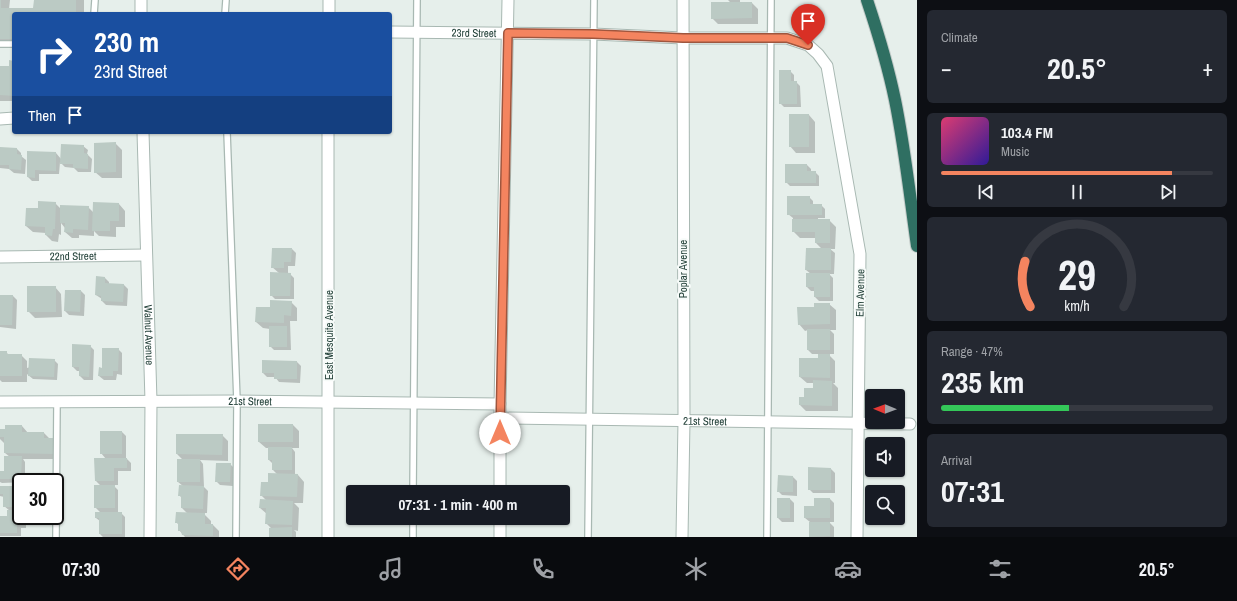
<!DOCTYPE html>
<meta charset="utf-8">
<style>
:root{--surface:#171b24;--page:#242831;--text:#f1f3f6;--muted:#9ea1a6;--line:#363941;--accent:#f4845f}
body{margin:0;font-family:"Archivo Narrow",sans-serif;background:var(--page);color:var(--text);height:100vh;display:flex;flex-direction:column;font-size:15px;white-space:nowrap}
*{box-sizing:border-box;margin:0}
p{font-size:13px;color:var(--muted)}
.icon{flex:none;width:22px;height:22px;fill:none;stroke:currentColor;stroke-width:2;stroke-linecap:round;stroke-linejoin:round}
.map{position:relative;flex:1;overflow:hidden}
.drawer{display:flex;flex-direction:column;gap:10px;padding:10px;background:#0d0f14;width:320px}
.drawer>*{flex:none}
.guide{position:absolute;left:12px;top:12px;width:380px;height:122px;border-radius:4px;box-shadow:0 1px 3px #0004;background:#1a4fa0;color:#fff;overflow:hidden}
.needle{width:26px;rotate:271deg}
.buttons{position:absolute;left:865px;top:389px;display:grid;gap:8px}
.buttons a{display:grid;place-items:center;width:40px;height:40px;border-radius:4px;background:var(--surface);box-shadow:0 1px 3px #0004;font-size:20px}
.speed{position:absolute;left:12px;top:473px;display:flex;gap:8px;font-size:20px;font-weight:700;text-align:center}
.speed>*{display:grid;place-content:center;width:52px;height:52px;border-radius:50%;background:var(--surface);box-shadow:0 1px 3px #0004;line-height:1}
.speed .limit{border:2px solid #111;border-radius:6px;background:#fff;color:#111}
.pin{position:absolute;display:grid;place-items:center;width:34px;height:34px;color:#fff;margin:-41px -17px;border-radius:50% 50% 50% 0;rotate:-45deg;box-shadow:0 0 4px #0007}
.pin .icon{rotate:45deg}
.me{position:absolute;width:44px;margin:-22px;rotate:0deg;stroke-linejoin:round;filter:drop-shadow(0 0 3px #0008)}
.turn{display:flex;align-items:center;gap:14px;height:84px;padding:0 16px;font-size:18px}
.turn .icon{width:52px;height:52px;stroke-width:2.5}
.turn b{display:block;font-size:28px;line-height:34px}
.then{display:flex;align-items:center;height:38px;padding:0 16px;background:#0003;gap:8px;font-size:15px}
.big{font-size:30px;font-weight:800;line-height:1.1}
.drawer .widget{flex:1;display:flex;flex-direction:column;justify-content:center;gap:6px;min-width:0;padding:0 14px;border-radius:6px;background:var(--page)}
.drawer .dial{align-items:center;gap:0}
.dial svg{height:104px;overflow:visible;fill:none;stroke:var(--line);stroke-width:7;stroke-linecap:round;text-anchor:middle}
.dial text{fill:var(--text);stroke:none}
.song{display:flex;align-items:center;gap:12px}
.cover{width:48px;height:48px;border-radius:6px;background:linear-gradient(135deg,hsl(340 70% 55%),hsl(250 70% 35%))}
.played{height:4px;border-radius:2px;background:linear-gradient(90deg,var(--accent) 85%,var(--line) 85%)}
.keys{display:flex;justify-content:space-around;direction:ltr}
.heat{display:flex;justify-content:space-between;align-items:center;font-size:22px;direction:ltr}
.charge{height:6px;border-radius:3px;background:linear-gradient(90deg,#34c759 47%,var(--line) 0)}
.trip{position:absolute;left:346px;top:485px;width:224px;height:40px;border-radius:4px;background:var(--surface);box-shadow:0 1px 3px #0004;font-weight:800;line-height:40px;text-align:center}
.tabs{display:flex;height:64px;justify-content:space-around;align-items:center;background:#090b0e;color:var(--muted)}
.tabs .icon{width:28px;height:28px}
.tabs .selected{color:var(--accent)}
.tabs b{font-size:18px;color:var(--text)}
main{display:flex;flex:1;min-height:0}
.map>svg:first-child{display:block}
</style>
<main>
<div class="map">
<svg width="917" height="537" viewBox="0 0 917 537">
<rect width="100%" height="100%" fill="#e6efeb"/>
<g fill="#0003">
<path d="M0 0H10L9 9H34L35 0H84V14H14V47H0Z"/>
<path d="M728 0H740V3H752L758 9V24H718L712 18 731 3Z"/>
<path d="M14 62V101H0V67H10Z"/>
<path d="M790 71 794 75V82H796L800 86 801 107H784L780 103Z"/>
<path d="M809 115 815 122V153H796L790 146Z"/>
<path d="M115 143 122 150V178H102L95 172Z"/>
<path d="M83 146 88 150 87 154 92 159 91 172H78L74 168 65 167 60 162 59 174H39V181H32L28 177V152L56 153 61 159Z"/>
<path d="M0 148 17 149 21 153V156L26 160 25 174 14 173 9 169 0 168Z"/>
<path d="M807 165 811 169V172H815L819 176V186H790L786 182Z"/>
<path d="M809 197 813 201V205H821L825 209V218H818V220H829L836 227 835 249H830L835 253 834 274H829L833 278V301H819L815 297V291H811L807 287 811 274 806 270 822 249 816 243V238H800L793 231V218L788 214Z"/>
<path d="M55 203 61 209 88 207 93 212 119 204 125 211V227H116V237L99 236 94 231V236L79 235V238H72L65 232V228L61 223V235L59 234 58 242 52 241 46 235V233L33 232 26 226 39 209Z"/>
<path d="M292 249 296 253 295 266H288V274H290L294 278V299H275L271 295 279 273 272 267Z"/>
<path d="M105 278 109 282V285H124L128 289 127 306 106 305 102 301V299L96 295Z"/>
<path d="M55 287 61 294 62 317 35 318 28 311Z"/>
<path d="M66 291H81L85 295 84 316 69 315 65 311Z"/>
<path d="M0 296H13L17 300 16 329 0 327Z"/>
<path d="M291 302 297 308V321H290L291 350H274L270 346V329L263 328 256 322 257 308H271Z"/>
<path d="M829 304 836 310V330H830L834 334V354H828L835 361V383H833L838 388V411H806L800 405 814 389V383H807L800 377V359H819V354H812L808 350V330L805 331 799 324 815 308Z"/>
<path d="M90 346 94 350 93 380H84L80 376V371H77L73 367Z"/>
<path d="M118 349 122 353V375L117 374 116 380H104L99 376Z"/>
<path d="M0 352H6L9 355H21L27 361V368L54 360 58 364 57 380 33 379 27 374V382H2L0 380Z"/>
<path d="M297 362 301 366 300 383 279 382 275 377H267L263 373Z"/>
<path d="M293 425 299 431V448H292L295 452V475H298L304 482 303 503H294L299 508 298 531 294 530 296 532V537H270L272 529 266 523 267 514 260 508 267 501 261 495 269 483 278 475 273 470V464L269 460V448H266L259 442Z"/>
<path d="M22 426 28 433H44L50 439H53L59 446V459H23L25 462V482L2 483 0 482V472H5L10 457 5 453 4 443 0 439V430H6Z"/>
<path d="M122 432 126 436V458L131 463V471H118V485H113L118 490V513H121L125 517V537H103L100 534V521L96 518 101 513 95 507 101 486 96 481 106 459 101 453Z"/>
<path d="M222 435 228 441V461L200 460 203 464 204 487 208 491 207 513H203L211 521V525H213L219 531V537H185L179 530V525L176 522 188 514 182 508V498L179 495 183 486 178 482 183 460 177 454Z"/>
<path d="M230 464 234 468 233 486 220 485 216 481Z"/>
<path d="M809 468 831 469 835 473V493H813L809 489Z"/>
<path d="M793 477 797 481V496L782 495 778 491Z"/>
<path d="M0 487H21V516H26V528H21V536H0V517H8L10 511 4 506V497L0 496Z"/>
<path d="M790 499 794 503V522H782L778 518Z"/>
<path d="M830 499 834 503V522H829L834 527V537H810V522L805 518 815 507Z"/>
</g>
<g fill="#bbcac4">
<path d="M0 0H1V8H33L34 0H76V14H14V39H0Z"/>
<path d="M711 2H752V18L711 19Z"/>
<path d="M9 60 14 61V96L0 95V66H9Z"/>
<path d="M779 70H791V81H797V104H779Z"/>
<rect x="789" y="114" width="20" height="33"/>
<path d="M116 142V172L94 173V143Z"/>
<path d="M61 144 84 145V153L88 154V169L73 168V164H60Z"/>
<path d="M0 147 17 148V154L22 155 21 170 9 169V165H0Z"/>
<path d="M27 151 56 152V171L35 170V178L27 177Z"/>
<path d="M785 164H807V171H816V183H785Z"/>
<path d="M787 196H810V204H822V215H787Z"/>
<path d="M38 201 56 202 55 229H53L52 236 45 235V227L25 226 26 208H38Z"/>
<path d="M93 202 119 203V221H110V231H92Z"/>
<path d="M60 205 89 206 88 230 73 229V233L64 232 65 223H60Z"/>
<path d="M792 219H830V243H815V232H792Z"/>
<path d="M272 248H292L291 262H284V268H271Z"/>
<path d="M806 248H831V270H805Z"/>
<path d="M270 272 291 273 290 296H270Z"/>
<path d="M806 273H830V297H814V287H806Z"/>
<path d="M96 276 105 277V283L124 284 123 302 101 301V296L95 295Z"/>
<rect x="27" y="286" width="29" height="26"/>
<path d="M65 290H81L80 312 64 311Z"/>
<path d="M0 295H13L12 325H0Z"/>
<path d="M270 300 292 301 291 316 284 315V323L255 322 256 307H270Z"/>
<path d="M814 303H830V324L798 325 797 307H814Z"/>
<rect x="269" y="326" width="18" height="21"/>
<rect x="807" y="329" width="23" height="21"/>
<path d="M72 344 91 345 89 377 79 376V367H72Z"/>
<path d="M102 348H119L118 371H113V376H98L99 367 102 368Z"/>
<path d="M0 351H7V354H22V376H0Z"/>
<path d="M818 354H830V378L799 377V358H818Z"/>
<path d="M29 358 55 359 54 377 28 376Z"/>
<path d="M262 360 297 361V379H274V373H262Z"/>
<path d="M813 380 832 381V406L799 405V397H804V388H813Z"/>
<rect x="258" y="424" width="35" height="18"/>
<path d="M5 425H22V432H44V438H53V454L4 453V437H0V429H5Z"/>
<rect x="100" y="431" width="22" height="23"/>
<path d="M176 434H223L222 455 176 454Z"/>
<path d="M268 447H292V470H272V460H268Z"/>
<path d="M4 456H22L21 479H0V471H4Z"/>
<path d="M94 458H127V468H114V481H95Z"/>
<rect x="177" y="459" width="23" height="23"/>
<path d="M216 463H231L230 482H215Z"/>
<path d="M808 467 831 468V490H808Z"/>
<path d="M268 473 298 474 297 497 260 496 261 482H268Z"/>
<path d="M778 475 793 476V492H777Z"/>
<rect x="94" y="485" width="21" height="23"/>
<path d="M179 485 204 486 203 509 181 508V496H178Z"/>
<path d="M0 486H21V507H3V494H0Z"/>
<rect x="777" y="498" width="13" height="20"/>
<path d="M814 498H830V518H804V506H814Z"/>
<path d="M260 499 293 501 292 525 265 524 266 508H259Z"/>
<path d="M7 510H21V516H23V525H17V533H0V516H7Z"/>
<path d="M95 512H122V534H99V518H95Z"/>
<path d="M176 512 205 513V524H213V536L182 535 181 531H178V523H175Z"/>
<path d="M809 522H830V536L809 537Z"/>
<path d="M292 527V537H269V528Z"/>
</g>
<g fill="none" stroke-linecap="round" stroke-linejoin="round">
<defs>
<g id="service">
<path d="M94 14 95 0"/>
<path d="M225 14 226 0"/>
<path d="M0 44H14"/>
<path d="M227 132 237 401 236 537"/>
<path d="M413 492 417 0"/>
<path d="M56 537 57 402"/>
<path d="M413 537V518"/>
<path d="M588 537 594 0"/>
<path d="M767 537 771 0"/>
</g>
<g id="minor">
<path d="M141 0V14"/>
<path d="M329 14V0"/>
<path id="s1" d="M390 32 593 34 683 38H787L808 45 818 54 827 66 860 254 857 537"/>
<path d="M0 119 14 118"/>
<path id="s2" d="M143 132 151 401 150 537"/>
<path id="s3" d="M0 257 146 255"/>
<path id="s4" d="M0 402 237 401 500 404"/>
<path id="s5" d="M500 418 910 424"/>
<path d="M500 492V404L508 0"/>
<path d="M328 537V132"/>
<path d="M500 537V518"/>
<path d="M682 537 684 421 683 0"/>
</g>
<path id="motorway" d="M867 0C878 33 888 66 895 100 905 149 910 197 917 246"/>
</defs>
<use href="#service" stroke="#a8b8b2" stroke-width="8"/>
<use href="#minor" stroke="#a8b8b2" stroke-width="13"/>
<use href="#motorway" stroke="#c2cac8" stroke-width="14"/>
<use href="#service" stroke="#fff" stroke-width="5.5"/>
<use href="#minor" stroke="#fff" stroke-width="11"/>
<use href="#motorway" stroke="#2f6f62" stroke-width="12"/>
</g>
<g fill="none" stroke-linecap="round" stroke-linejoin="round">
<defs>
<path id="route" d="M500 433 508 33 593 34 683 38H787L808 45"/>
</defs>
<use href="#route" stroke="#9f563e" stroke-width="10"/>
<use href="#route" stroke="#f4845f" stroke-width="7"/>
</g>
<g text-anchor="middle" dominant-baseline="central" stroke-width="4" stroke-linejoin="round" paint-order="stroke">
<g font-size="11" fill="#24423a" stroke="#f7fbf9">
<text stroke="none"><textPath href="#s1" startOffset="84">23rd Street</textPath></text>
<text stroke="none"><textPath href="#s3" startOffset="73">22nd Street</textPath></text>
<text transform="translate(683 269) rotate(-90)">Poplar Avenue</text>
<text transform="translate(860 293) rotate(-89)">Elm Avenue</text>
<text stroke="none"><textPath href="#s2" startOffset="203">Walnut Avenue</textPath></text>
<text transform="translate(329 335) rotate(-90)">East Mesquite Avenue</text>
<text stroke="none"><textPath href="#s4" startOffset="250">21st Street</textPath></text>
<text stroke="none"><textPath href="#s5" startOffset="205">21st Street</textPath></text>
</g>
</g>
</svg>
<div class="buttons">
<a><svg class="needle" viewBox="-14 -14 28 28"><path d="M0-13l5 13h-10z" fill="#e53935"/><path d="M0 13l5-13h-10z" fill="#9ea1a6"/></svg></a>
<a><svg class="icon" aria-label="sound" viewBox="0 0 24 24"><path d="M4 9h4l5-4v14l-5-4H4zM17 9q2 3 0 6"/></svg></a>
<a><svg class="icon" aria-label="search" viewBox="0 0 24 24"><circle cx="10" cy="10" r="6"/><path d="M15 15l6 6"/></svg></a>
</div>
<div class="speed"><div class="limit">30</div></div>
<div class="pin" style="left:808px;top:45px;background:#d93025"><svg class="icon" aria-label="arrive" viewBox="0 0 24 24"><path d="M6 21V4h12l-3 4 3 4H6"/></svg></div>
<svg class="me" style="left:500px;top:433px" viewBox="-20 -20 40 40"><circle r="19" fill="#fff"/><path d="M0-13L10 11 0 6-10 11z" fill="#f4845f"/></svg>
<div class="trip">07:31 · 1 min · 400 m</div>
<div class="guide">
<div class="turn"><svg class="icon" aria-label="right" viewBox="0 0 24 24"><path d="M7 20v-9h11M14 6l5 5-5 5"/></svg><div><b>230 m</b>23rd Street</div></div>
<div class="then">Then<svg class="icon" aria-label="arrive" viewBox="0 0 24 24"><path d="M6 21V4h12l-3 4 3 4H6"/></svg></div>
</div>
</div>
<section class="drawer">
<div class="widget"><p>Climate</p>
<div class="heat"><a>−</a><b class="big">20.5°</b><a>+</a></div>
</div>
<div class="widget">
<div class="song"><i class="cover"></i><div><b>103.4 FM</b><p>Music</p></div></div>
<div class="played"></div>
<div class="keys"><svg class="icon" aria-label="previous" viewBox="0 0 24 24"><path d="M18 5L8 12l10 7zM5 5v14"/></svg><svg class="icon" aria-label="pause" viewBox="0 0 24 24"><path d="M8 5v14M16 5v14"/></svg><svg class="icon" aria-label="next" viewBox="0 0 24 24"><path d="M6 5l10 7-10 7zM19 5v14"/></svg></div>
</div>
<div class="widget dial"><svg viewBox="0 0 100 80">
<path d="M14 69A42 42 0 1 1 86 69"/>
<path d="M14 69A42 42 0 0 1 10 34" stroke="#f4845f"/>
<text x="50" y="56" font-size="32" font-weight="700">29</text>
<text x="50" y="72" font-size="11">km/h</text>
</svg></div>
<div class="widget"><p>Range · 47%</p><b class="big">235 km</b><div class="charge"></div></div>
<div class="widget"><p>Arrival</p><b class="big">07:31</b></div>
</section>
</main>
<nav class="tabs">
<b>07:30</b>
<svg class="icon selected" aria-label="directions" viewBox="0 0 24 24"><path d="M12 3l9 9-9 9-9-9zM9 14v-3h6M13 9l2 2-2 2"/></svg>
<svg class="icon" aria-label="music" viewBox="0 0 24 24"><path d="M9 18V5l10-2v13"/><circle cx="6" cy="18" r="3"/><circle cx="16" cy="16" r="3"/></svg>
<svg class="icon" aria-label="phone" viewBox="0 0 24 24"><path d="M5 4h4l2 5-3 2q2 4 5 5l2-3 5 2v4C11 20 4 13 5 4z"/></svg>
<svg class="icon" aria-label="climate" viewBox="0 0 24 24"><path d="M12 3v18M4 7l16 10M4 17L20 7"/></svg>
<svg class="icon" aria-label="car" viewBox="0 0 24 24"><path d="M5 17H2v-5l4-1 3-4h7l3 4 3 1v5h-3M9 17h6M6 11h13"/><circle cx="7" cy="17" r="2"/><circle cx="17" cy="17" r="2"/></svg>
<svg class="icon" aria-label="filters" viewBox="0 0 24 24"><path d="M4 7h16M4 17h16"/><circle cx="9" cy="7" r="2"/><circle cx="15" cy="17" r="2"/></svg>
<b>20.5°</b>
</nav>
